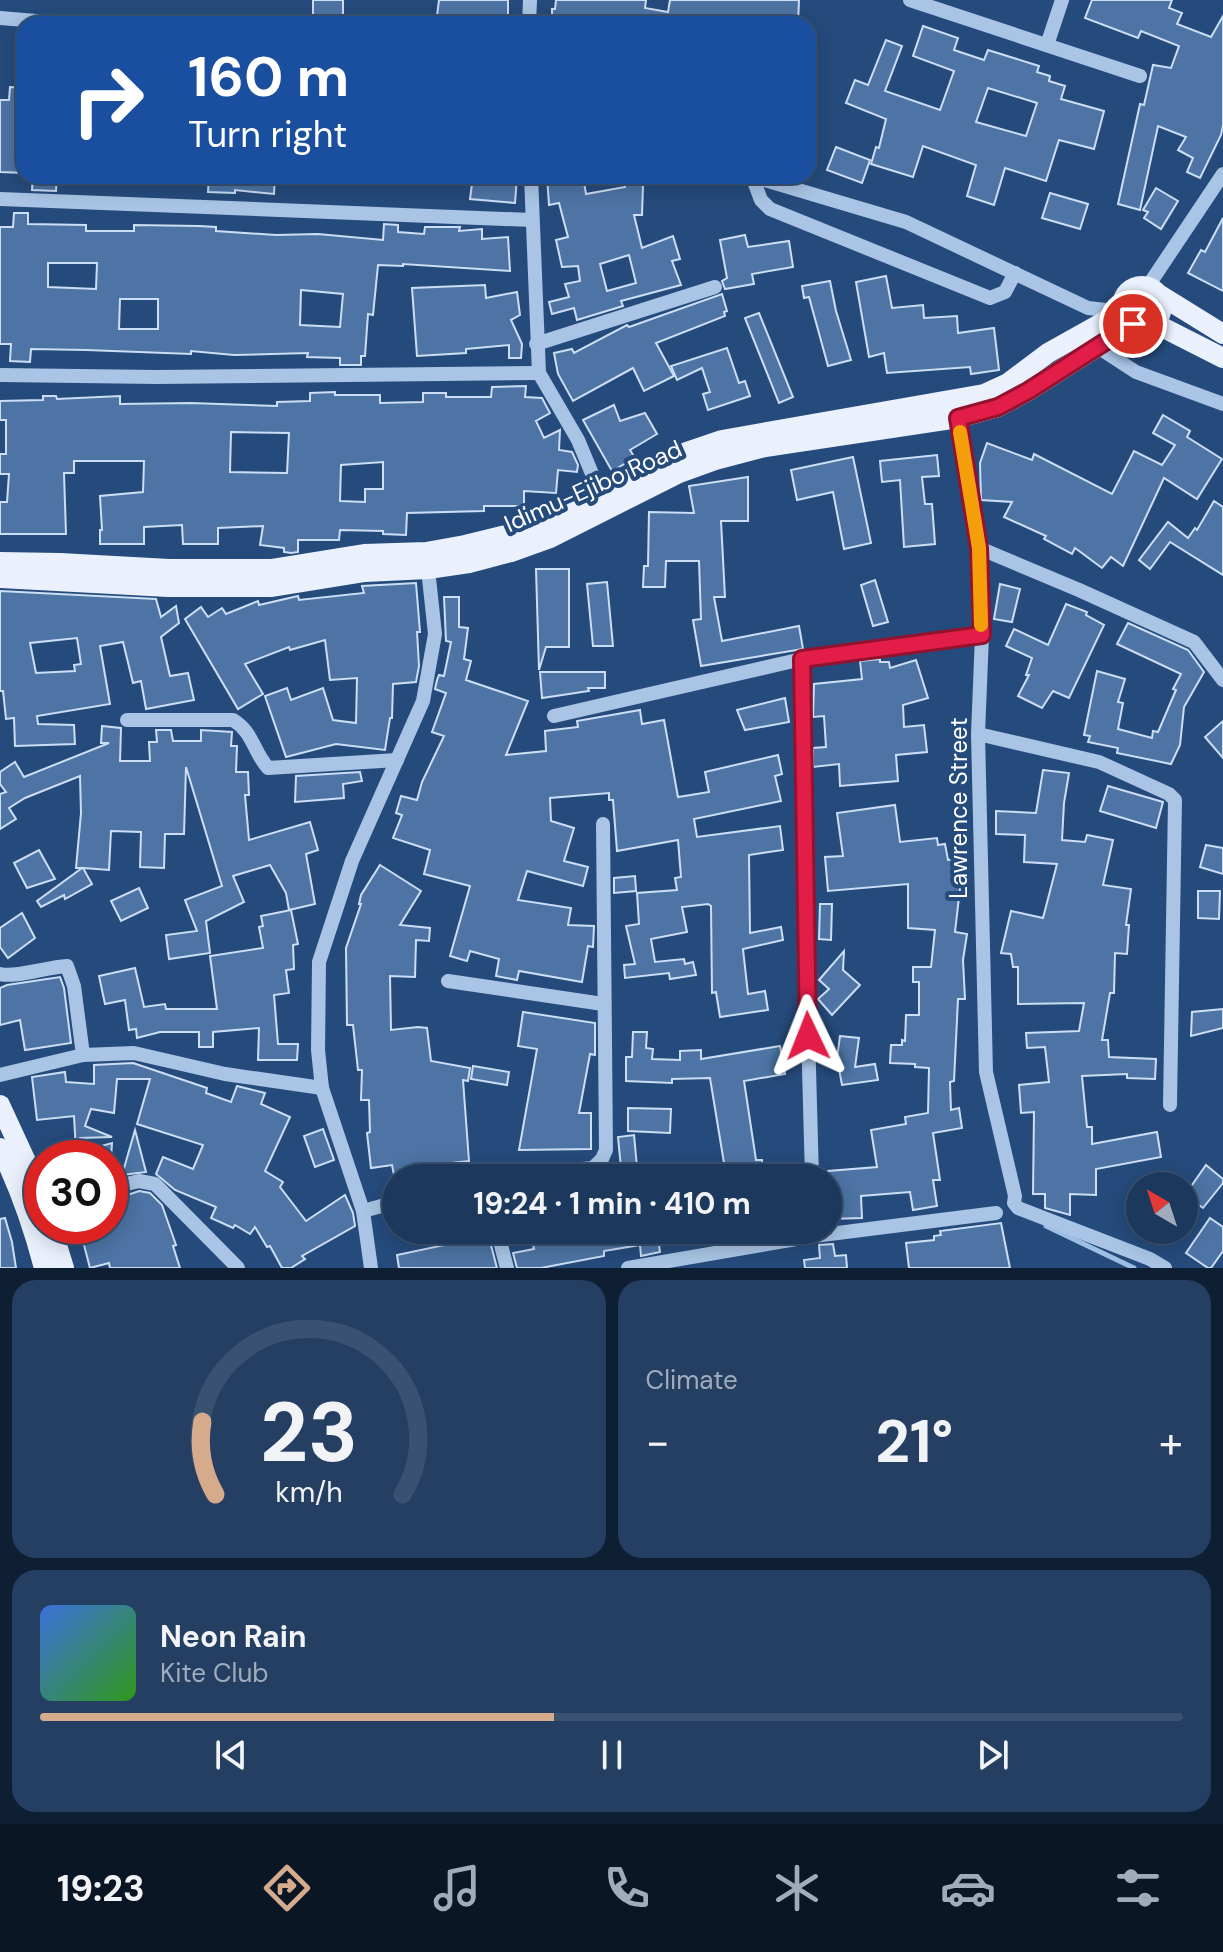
<!DOCTYPE html>
<meta charset="utf-8">
<style>
:root{--surface:#1c385d;--page:#253f63;--text:#f1f3f6;--muted:#a0acbc;--line:#3a5272;--accent:#d6ab8b}
body{margin:0;font-family:"DM Sans",sans-serif;background:var(--page);color:var(--text);height:100vh;display:flex;flex-direction:column;font-size:30px;white-space:nowrap}
*{box-sizing:border-box;margin:0}
p{font-size:26px;color:var(--muted)}
.icon{flex:none;width:44px;height:44px;fill:none;stroke:currentColor;stroke-width:2;stroke-linecap:round;stroke-linejoin:round}
.map{position:relative;height:1268px;overflow:hidden}
.details{display:flex;flex-direction:column;gap:12px;padding:12px;background:#0f1f33;flex:1}
.details>*{flex:none}
.banner{position:absolute;left:16px;top:16px;width:800px;height:168px;border-radius:24px;box-shadow:0 4px 20px #0003,0 0 0 2px var(--line);background:#1a4fa0;color:#fff;overflow:hidden}
.needle{width:52px;rotate:321deg}
.buttons{position:absolute;left:1126px;top:1172px;display:grid;gap:16px}
.buttons a{display:grid;place-items:center;width:72px;height:72px;border-radius:50%;background:var(--surface);box-shadow:0 4px 20px #0003,0 0 0 2px var(--line);font-size:40px}
.speed{position:absolute;left:24px;top:1140px;display:flex;gap:16px;font-size:40px;font-weight:700;text-align:center}
.speed>*{display:grid;place-content:center;width:104px;height:104px;border-radius:50%;background:var(--surface);box-shadow:0 4px 20px #0003,0 0 0 2px var(--line);line-height:1}
.speed .limit{border:12px solid #d22;background:#fff;color:#111}
.pin{position:absolute;display:grid;place-items:center;width:68px;height:68px;color:#fff;margin:-34px;border:4px solid #fff;border-radius:50%;box-shadow:0 2px 8px #0007}
.me{position:absolute;width:88px;margin:-44px;rotate:358deg;stroke-linejoin:round;filter:drop-shadow(0 0 6px #0008)}
.turn{display:flex;align-items:center;gap:28px;height:168px;padding:0 40px;font-size:36px}
.turn .icon{width:104px;height:104px;stroke-width:2.5}
.turn b{display:block;font-size:56px;line-height:68px}
.big{font-size:60px;font-weight:700;line-height:1.1}
.details .card{flex:1;display:flex;flex-direction:column;justify-content:center;gap:12px;min-width:0;padding:0 28px;border-radius:24px;background:var(--page)}
.details .dial{align-items:center;gap:0}
.dial svg{height:208px;overflow:visible;fill:none;stroke:var(--line);stroke-width:7;stroke-linecap:round;text-anchor:middle}
.dial text{fill:var(--text);stroke:none}
.song{display:flex;align-items:center;gap:24px}
.cover{width:96px;height:96px;border-radius:12px;background:linear-gradient(135deg,hsl(220 70% 55%),hsl(110 70% 35%))}
.played{height:8px;border-radius:4px;background:linear-gradient(90deg,var(--accent) 45%,var(--line) 45%)}
.keys{display:flex;justify-content:space-around;direction:ltr}
.heat{display:flex;justify-content:space-between;align-items:center;font-size:44px;direction:ltr}
.details .tiles{flex:1;display:grid;gap:12px;grid-template-columns:1fr 1fr}
.card:last-child{grid-column:span 2}
.trip{position:absolute;left:382px;top:1164px;width:460px;height:80px;border-radius:40px;background:var(--surface);box-shadow:0 4px 20px #0003,0 0 0 2px var(--line);font-weight:700;line-height:80px;text-align:center}
.tabs{display:flex;height:128px;justify-content:space-around;align-items:center;background:#0b1625;color:var(--muted)}
.tabs .icon{width:56px;height:56px}
.tabs .on{color:var(--accent)}
.tabs b{font-size:36px;color:var(--text)}
.map>svg:first-child{display:block}
</style>
<div class="map">
<svg width="1223" height="1268" viewBox="0 0 1223 1268">
<rect width="100%" height="100%" fill="#254b7c"/>
<g fill="none" stroke-linecap="round" stroke-linejoin="round">
<path stroke="#9ebfe5" stroke-width="5" d="M1046 1226 1134 1268"/>
</g>
<g fill="#4d74a5" stroke="#ccdef4" stroke-width="2" fill-rule="evenodd">
<rect x="313" y="0" width="30" height="16"/>
<path d="M439 0H508V17H505V24H436Z"/>
<path d="M556 0H646L645 8 668 12 670 0H799L798 24H552V9H555Z"/>
<path d="M1092 0H1172L1169 8 1182 13 1177 24 1211 37 1223 16V125L1221 135 1200 178 1187 172 1193 158 1178 150 1186 137 1158 126 1140 210 1118 204 1140 104 1144 105 1153 65 1171 68 1179 46 1141 31 1138 38 1085 18Z"/>
<path d="M923 26 958 38 954 50 984 60 988 50 1039 66 1037 72 1050 76 1049 81 1065 86 1061 99 1104 111 1094 149 1059 140 1046 181 1005 168 994 205 967 196 976 165 923 146 913 177 871 164 876 147 879 148 886 119 846 103 855 80 868 85 886 40 902 46 885 91 940 110 954 71 913 56ZM988 88 1037 103 1026 136 976 122Z"/>
<path d="M10 87 22 88 24 173 0 172V100H9Z"/>
<path d="M836 147 870 160 862 183 827 170Z"/>
<path d="M33 176 57 177 56 191 32 190Z"/>
<path d="M209 176H275L274 194 235 190V193L208 192Z"/>
<path d="M473 176H517L515 203 470 199Z"/>
<path d="M547 176H583L586 194 625 187V184L643 185 642 215H634L642 248 673 236 680 259 672 261 681 285 621 301 623 306 577 320 574 308 552 314 549 302 569 297 565 284 580 281 578 266 562 267 556 240 568 237 559 203 549 205ZM629 255 636 283 607 291 600 264Z"/>
<path d="M1156 188 1178 201 1161 229 1144 218 1148 212 1143 210Z"/>
<path d="M1050 193 1088 204 1080 229 1042 218Z"/>
<path d="M14 213H28V224L86 225V231H134V225L199 226 216 227V231L276 235 318 234 383 240 384 224 398 225V232L424 234 425 227H460L459 231 482 229V239L508 237 510 271 403 264V266L378 265 373 315 368 314 365 356H361V365H340V358L307 357 308 353 234 355 191 351V354L86 350 31 349 30 362 10 361 11 344H0V227H13ZM48 263H97L96 289 48 287ZM301 290 343 294 340 327 300 325ZM120 299H158V329H119Z"/>
<path d="M1223 218V291L1188 273 1201 250 1205 252Z"/>
<path d="M745 235 748 247 789 241 793 267 752 274 754 284 725 289 722 281 727 278 720 240Z"/>
<path d="M886 276 892 308 923 305 924 318 957 316 958 333 994 328 999 370 971 374 970 367 887 373 884 353 869 357 856 282Z"/>
<path d="M830 281 836 311 851 360 828 366 809 297 804 298 802 286Z"/>
<path d="M485 285 486 298 517 292 520 315 511 320 522 344 521 358H509V345L466 349V353L417 356 412 288Z"/>
<path d="M722 294 727 311 724 312 725 316 656 343 674 376 644 391 633 368 573 401 558 374 554 353 572 349 574 353 627 325 629 327Z"/>
<path d="M759 313 793 397 779 403 745 318Z"/>
<path d="M727 348 739 383 745 381 750 396 708 410 703 394 710 392 702 368 677 380 671 366Z"/>
<path d="M526 386 525 397 542 398 550 413 536 421 544 438 560 430 559 450 572 452 578 465 577 472 558 470 556 493 524 491V506H484V511L407 513 406 535 383 534V531L340 530 339 540H298V552L291 553 284 552V548L260 545 263 526 218 528V544H183L182 525 144 527V544H100V530H102L100 496 143 492 144 461H74V473H64L66 534H0V502H7L9 474H0V454H6V420H0V401L43 400V396H56L57 399 120 396V404L191 403 277 406V402L310 401V393L335 392V395H380V403L423 402V393H446V397H491L492 387ZM231 432 289 433 287 473 230 472ZM383 462V489H365V502L340 501 341 465Z"/>
<path d="M614 405 620 421 645 413 657 434 630 450 635 458 612 471 583 420Z"/>
<path d="M1163 415 1190 431 1187 437 1222 459 1197 499 1164 478 1123 566 1111 557 1102 568 1075 548 1072 554 1044 539 1046 536 1004 517 1012 502 981 500 980 463 987 443 1032 460 1034 454 1112 494 1134 451 1162 465 1175 445 1153 433Z"/>
<path d="M937 455 939 476 922 477 925 504H932L935 544 904 547 900 480 882 482 880 461Z"/>
<path d="M853 457 871 543 844 549 833 492 797 500 791 470Z"/>
<path d="M748 477V521H721L725 597H714L722 641 799 626 803 649 701 666 693 620 701 619 699 561H666L665 587H643L644 566H648L649 512 694 513 689 486Z"/>
<path d="M1214 501 1223 507V575L1170 542 1150 569 1139 560 1168 522 1188 538 1195 528 1197 530Z"/>
<path d="M536 569H569V647H546L539 670Z"/>
<path d="M875 580 888 622 873 626 861 585Z"/>
<path d="M607 582 613 646H593L587 584Z"/>
<path d="M416 583 420 632H417L419 666 416 682 393 684 392 718H390L385 750 336 744 286 757 265 696 287 688 291 700 323 688 333 720 356 723 357 678 330 680 325 640 290 650 289 647 245 664 263 694 238 709 185 619 201 607 208 617 222 608 226 614 258 601 259 605 298 596 299 600 364 593 362 586Z"/>
<path d="M1000 584 1020 589 1012 622 994 619Z"/>
<path d="M0 591 156 599 161 617 176 606 179 623 161 637 170 676 188 673 194 700 146 709 141 681 133 683 123 642 100 646 110 704 37 716 38 724 74 725 75 744 15 746 14 718 6 719 3 691H0ZM77 638 81 664 74 665 75 671 36 673 30 643Z"/>
<path d="M444 597H459V627L468 628 464 659 471 661 466 680 528 701 506 755 546 751 545 731 578 727 577 721 640 710 642 724 664 720 678 797 709 792 705 772 778 755 782 774 775 776 781 801 694 819 697 837 780 826 783 850 749 855 750 933 781 927 783 940 743 949 748 994 765 991 768 1010 720 1017 716 992 712 993 711 906 708 904 682 907 687 932 651 939 655 962 684 959 685 964 693 962 696 975 670 979 669 973 625 978 624 965 635 964 626 926 639 924 637 893 677 890 675 878 681 877 678 840 617 851 613 800H609V793L550 798 551 821 574 828 564 861 588 867 583 886 527 871 518 900 571 908 568 925 594 926 593 947 588 946 582 982 519 971 517 980 496 976 499 959 470 951 467 961 450 956 470 886 424 874 430 850 393 838 402 815 396 813 401 796 417 800 422 782 444 736 432 732 446 693 435 689 437 680 439 675 444 676 451 642 446 641Z"/>
<path d="M1066 604 1087 612 1086 615 1104 625 1069 698 1053 691 1042 708 1018 696 1029 675H1026L1032 658 1006 646 1014 629 1048 645Z"/>
<path d="M1128 623 1188 650 1204 672 1184 707 1180 745 1171 764 1117 753 1118 748 1088 742 1090 736 1084 735 1097 671 1125 679 1118 702 1123 703 1118 729 1152 738 1153 731 1158 732 1176 690 1173 689 1181 674 1117 644Z"/>
<path d="M880 659V662H889L890 668 916 660 928 698 903 705 904 727 924 725 927 752 896 755 898 781 840 786 839 764 813 767V748L826 747 824 716 813 717 814 684 862 679 860 661Z"/>
<path d="M540 672H605V688H588L589 691 542 698Z"/>
<path d="M785 698 789 722 745 730 737 710Z"/>
<path d="M1223 721V758L1205 737Z"/>
<path d="M102 726 121 728 120 761H150L149 742H157L156 730H171L173 741H201V730L232 732 231 746H237L236 772H248L249 795H245L249 840 310 822 318 850 306 854 315 904 289 910 286 893 270 865 233 876 244 902 206 921 210 953 169 959 166 935 197 931 185 900 222 886 186 767 184 834H165L164 868 140 867 141 832 111 831 109 870 83 868 92 884 65 899 64 895 41 907 37 901 82 868H76L81 813 80 776 25 798 9 808 16 819 0 829V794L6 792 0 784V772L15 762 24 777 109 743H101Z"/>
<path d="M1043 770 1069 773 1064 803 1062 840 1085 842 1087 835 1113 840 1103 885 1131 889 1126 925H1129L1127 954 1115 953 1114 993H1110L1102 1040H1108L1109 1057 1156 1059 1155 1079 1127 1078V1074L1082 1076 1087 1127H1092V1144L1157 1132 1161 1157 1096 1169V1195L1070 1194V1215L1045 1208V1194H1033L1034 1112 1021 1113 1019 1085 1049 1082 1045 1047 1027 1048 1026 1033 1079 1031 1084 1003 1018 1004V967H1013L1011 954 1001 953 1011 911 1043 918 1057 864 1024 862 1025 835 996 834V811L1036 813Z"/>
<path d="M360 772 362 781 343 784 344 798 295 802 296 776Z"/>
<path d="M1108 786 1163 802 1156 828 1100 811Z"/>
<path d="M895 805 900 842 937 838 938 845 945 844 948 860 957 859 961 880 955 932 967 934 963 960 965 999H958L954 1081 950 1082 951 1110 959 1108 962 1128 933 1133 940 1180H933L937 1206 913 1210 910 1192 861 1196 862 1218 829 1219 828 1171 877 1167 871 1130 906 1124 905 1117 928 1113 929 1068 915 1067V1064L890 1063 891 1045H902V1040L905 1041 906 1015H919V982H913V967H931L935 930 908 928V884L828 891 825 857 843 856 837 813Z"/>
<path d="M1206 845 1223 848V874L1200 867Z"/>
<path d="M39 850 55 879 27 888 14 863Z"/>
<path d="M380 865 421 891 400 925 430 928 429 941 416 940 415 977 390 976 391 1030 418 1027 427 1028 431 1061 470 1068 468 1081 463 1080 469 1161 409 1168V1173L394 1175 392 1165 371 1168 367 1133 370 1132 369 1100H361L362 1070H358L353 1025H347L346 948 361 904H359L361 895Z"/>
<path d="M635 876 636 891 614 893V878Z"/>
<path d="M139 888 148 908 121 921 111 901Z"/>
<path d="M1198 891H1220L1219 919 1198 918Z"/>
<path d="M820 904H832L831 940 819 939Z"/>
<path d="M291 910 298 944 293 945 294 969 286 970 289 993 274 995 278 1044H298L297 1060H258L259 1028 213 1032V1047H199V1032H160L137 1038 136 1029 129 1030 125 1000 105 1004 99 976 135 968 144 1007 165 1004 166 1009H217L210 956 263 948 259 927 263 926 261 916Z"/>
<path d="M22 913 35 938 8 958 0 947V928Z"/>
<path d="M844 951 843 970 860 985 832 1015 818 999 829 989 819 980Z"/>
<path d="M60 977 64 988 71 1043 25 1050 20 1020 0 1025V988L7 985Z"/>
<path d="M1223 1009V1028L1191 1036 1192 1012Z"/>
<path d="M523 1012 595 1023V1055L590 1054 579 1113H591V1149L519 1150 537 1049 518 1046Z"/>
<path d="M633 1032H647L646 1048 653 1049 652 1059 680 1060V1051L701 1050V1059L780 1046 785 1074 744 1081 756 1160H762L763 1176 718 1178 717 1164 724 1163 710 1078 672 1079V1083L626 1081V1057H632Z"/>
<path d="M840 1036 859 1038 855 1067 875 1064 878 1080 842 1085 837 1058Z"/>
<path d="M133 1063 207 1088 206 1093 231 1102 237 1086 265 1093 261 1104 290 1117 265 1171 283 1182 280 1187 306 1221 345 1195 353 1213 355 1226 302 1256 305 1259 291 1268H282L270 1246 267 1247 255 1227 250 1234 235 1225 233 1228 211 1218 216 1207 175 1190 156 1174 163 1157 193 1169 203 1145 137 1124 150 1079H117L114 1113 91 1109 85 1126 112 1137 80 1138 76 1151 74 1116 37 1120 32 1077 65 1072 66 1082 94 1084V1065Z"/>
<path d="M473 1066 509 1072 507 1085 471 1079Z"/>
<path d="M628 1108 671 1109 670 1133 628 1131Z"/>
<path d="M323 1129 334 1160 315 1167 304 1136Z"/>
<path d="M135 1130 146 1172 122 1175Z"/>
<path d="M634 1135 638 1178H622L618 1137Z"/>
<path d="M112 1143 111 1158H72V1154Z"/>
<path d="M1206 1165 1223 1179V1183L1203 1208 1185 1195Z"/>
<path d="M139 1191 150 1193 162 1205 176 1245 173 1246 180 1268H110L109 1263 90 1268 79 1226H110V1201Z"/>
<path d="M5 1218 12 1242 16 1268H0V1219Z"/>
<path d="M1210 1218 1223 1227V1251L1211 1268H1208L1186 1253Z"/>
<path d="M1001 1223 1010 1268H909L906 1243 934 1240V1236L941 1235 940 1231Z"/>
<path d="M472 1230H487L497 1268H399L397 1255 473 1239Z"/>
<path d="M590 1230H657L660 1252 641 1256 640 1245 604 1251V1256L541 1268H517L513 1253 534 1249 532 1241Z"/>
<path d="M833 1244 835 1256 846 1255 847 1268H805L804 1260 820 1258 819 1245Z"/>
</g>
<g fill="none" stroke-linecap="round" stroke-linejoin="round">
<g stroke="#a9c4e5" stroke-width="14">
<path d="M910 0 1140 76"/>
<path d="M0 18 72 24"/>
<path d="M529 24 530 0"/>
<path d="M1047 45 1062 0"/>
<path d="M531 176 539 373 578 440 600 493"/>
<path d="M751 176 906 222 1088 308 1106 310 1120 307"/>
<path d="M752 176 761 200 770 209 990 298 1005 292 1015 273"/>
<path d="M0 199 532 220"/>
<path d="M1148 286 1223 174"/>
<path d="M536 344 715 287"/>
<path d="M1096 346 1136 372 1223 404"/>
<path d="M0 375 157 377 539 373"/>
<path d="M958 418 979 548 982 635 978 734 986 1072 1015 1196 1014 1203 1018 1208 1150 1259 1165 1268"/>
<path d="M979 548 1079 590 1194 642 1223 680"/>
<path d="M802 659 805 922 812 1178"/>
<path d="M554 716 802 659 982 635"/>
<path d="M127 720H233C253 732 253 751 268 768L397 760"/>
<path d="M978 734 1099 762 1169 794 1175 800 1170 1105"/>
<path d="M0 974C15 978 47 967 67 966L74 986 83 1055"/>
<path d="M448 981 603 1004"/>
<path d="M0 1075 83 1055 134 1053 225 1074 322 1088"/>
<path d="M482 1178 593 1168 602 1159 606 1150 603 824"/>
<path d="M110 1188 139 1181 155 1184 238 1268"/>
<path d="M363 1211 396 1202"/>
<path d="M497 1230 507 1268"/>
<path d="M371 1268 363 1211 322 1088 318 1050 319 962 352 861 423 701 435 634 428 569"/>
<path d="M628 1268 814 1236 996 1213"/>
</g>
<g stroke="#eaf1fc" stroke-width="20">
<circle cx="1142" cy="306" r="20"/>
<path d="M1160 295 1223 334"/>
<path d="M1154 323 1223 358"/>
<path d="M0 562 60 563 169 569H271L364 554 426 552 465 545 506 535 543 522 675 456 722 440 984 394 1008 383 1048 353 1123 311"/>
<path d="M0 578 168 587H272L365 572 428 569 469 563 511 552 550 538 679 473 715 460 765 447 958 418 998 407 1028 391 1133 324"/>
<path d="M0 1105 42 1196"/>
<path d="M0 1148C19 1186 33 1226 44 1268"/>
<path d="M51 1226 64 1268"/>
</g>
</g>
<g fill="none" stroke-linecap="round" stroke-linejoin="round">
<defs>
<path id="route" d="M808 1036 802 659 982 635 979 548 958 418 998 407 1028 391 1133 324"/>
</defs>
<use href="#route" stroke="#92132f" stroke-width="20"/>
<use href="#route" stroke="#e11d48" stroke-width="14"/>
<path stroke="#f59e0b" stroke-width="14" d="M960 432 979 548 981 625"/>
</g>
<g text-anchor="middle" dominant-baseline="central" stroke-width="8" stroke-linejoin="round" paint-order="stroke">
<g font-size="24" fill="#fff" stroke="#254b7c">
<text transform="translate(593 486) rotate(-24)">Idimu-Ejibo Road</text>
<text transform="translate(958 808) rotate(-90)">Lawrence Street</text>
</g>
</g>
</svg>
<div class="buttons">
<a><svg class="needle" viewBox="-14 -14 28 28"><path d="M0-13l5 13h-10z" fill="#e53935"/><path d="M0 13l5-13h-10z" fill="#a0acbc"/></svg></a>
</div>
<div class="speed"><div class="limit">30</div></div>
<div class="pin" style="left:1133px;top:324px;background:#d93025"><svg class="icon" aria-label="arrive" viewBox="0 0 24 24"><path d="M6 21V4h12l-3 4 3 4H6"/></svg></div>
<svg class="me" style="left:808px;top:1036px" viewBox="-20 -20 40 40"><path d="M0-17L14 15 0 8-14 15z" fill="#e11d48" stroke="#fff" stroke-width="4"/></svg>
<div class="trip">19:24 · 1 min · 410 m</div>
<div class="banner">
<div class="turn"><svg class="icon" aria-label="right" viewBox="0 0 24 24"><path d="M7 20v-9h11M14 6l5 5-5 5"/></svg><div><b>160 m</b>Turn right</div></div>
</div>
</div>
<section class="details">
<div class="tiles">
<div class="card dial"><svg viewBox="0 0 100 80">
<path d="M14 69A42 42 0 1 1 86 69"/>
<path d="M14 69A42 42 0 0 1 9 41" stroke="#d6ab8b"/>
<text x="50" y="56" font-size="32" font-weight="700">23</text>
<text x="50" y="72" font-size="11">km/h</text>
</svg></div>
<div class="card"><p>Climate</p>
<div class="heat"><a>−</a><b class="big">21°</b><a>+</a></div>
</div>
<div class="card">
<div class="song"><i class="cover"></i><div><b>Neon Rain</b><p>Kite Club</p></div></div>
<div class="played"></div>
<div class="keys"><svg class="icon" aria-label="previous" viewBox="0 0 24 24"><path d="M18 5L8 12l10 7zM5 5v14"/></svg><svg class="icon" aria-label="pause" viewBox="0 0 24 24"><path d="M8 5v14M16 5v14"/></svg><svg class="icon" aria-label="next" viewBox="0 0 24 24"><path d="M6 5l10 7-10 7zM19 5v14"/></svg></div>
</div>
</div>
</section>
<nav class="tabs">
<b>19:23</b>
<svg class="icon on" aria-label="directions" viewBox="0 0 24 24"><path d="M12 3l9 9-9 9-9-9zM9 14v-3h6M13 9l2 2-2 2"/></svg>
<svg class="icon" aria-label="music" viewBox="0 0 24 24"><path d="M9 18V5l10-2v13"/><circle cx="6" cy="18" r="3"/><circle cx="16" cy="16" r="3"/></svg>
<svg class="icon" aria-label="phone" viewBox="0 0 24 24"><path d="M5 4h4l2 5-3 2q2 4 5 5l2-3 5 2v4C11 20 4 13 5 4z"/></svg>
<svg class="icon" aria-label="climate" viewBox="0 0 24 24"><path d="M12 3v18M4 7l16 10M4 17L20 7"/></svg>
<svg class="icon" aria-label="car" viewBox="0 0 24 24"><path d="M5 17H2v-5l4-1 3-4h7l3 4 3 1v5h-3M9 17h6M6 11h13"/><circle cx="7" cy="17" r="2"/><circle cx="17" cy="17" r="2"/></svg>
<svg class="icon" aria-label="filters" viewBox="0 0 24 24"><path d="M4 7h16M4 17h16"/><circle cx="9" cy="7" r="2"/><circle cx="15" cy="17" r="2"/></svg>
</nav>
